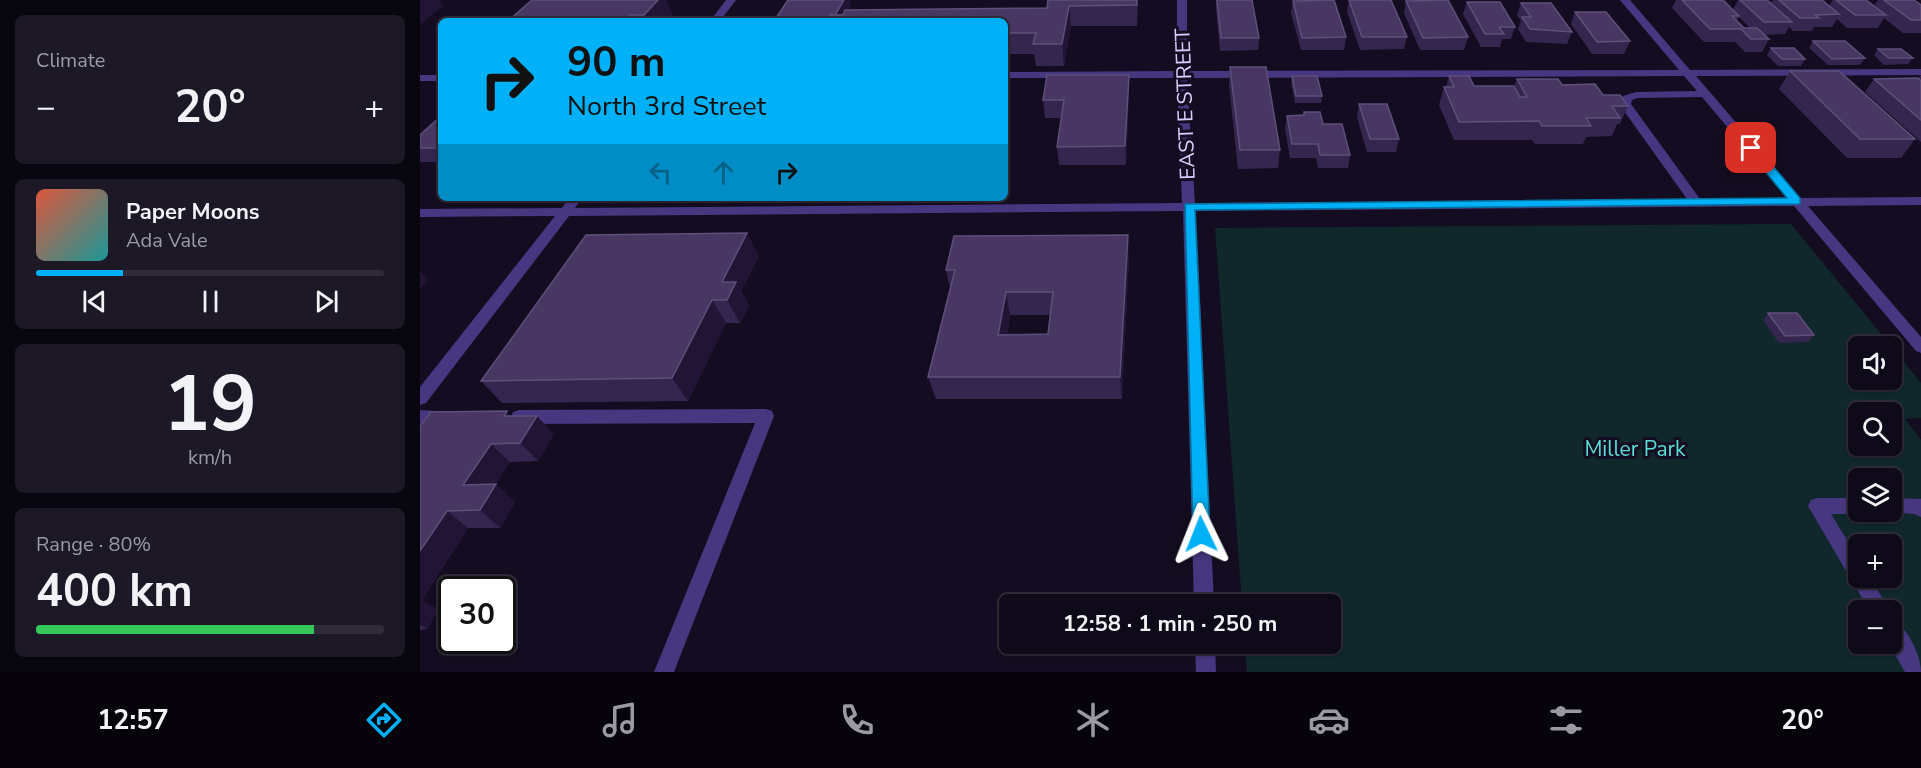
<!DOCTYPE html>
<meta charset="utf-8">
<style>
:root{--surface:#0f0a19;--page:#1d1826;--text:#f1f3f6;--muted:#9b9aa2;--line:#2f2b38;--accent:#00b1f7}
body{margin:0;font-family:"Nunito Sans",sans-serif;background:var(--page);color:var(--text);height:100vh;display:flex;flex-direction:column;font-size:22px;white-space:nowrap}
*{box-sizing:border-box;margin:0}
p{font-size:20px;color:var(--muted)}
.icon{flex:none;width:33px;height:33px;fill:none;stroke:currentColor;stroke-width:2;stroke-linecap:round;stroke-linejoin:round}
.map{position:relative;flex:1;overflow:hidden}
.drawer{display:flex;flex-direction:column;gap:15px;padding:15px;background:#08060e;width:420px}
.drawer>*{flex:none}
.top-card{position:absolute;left:18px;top:18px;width:570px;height:183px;border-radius:9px;box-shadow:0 2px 4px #0004,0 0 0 2px var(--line);background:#00b1f7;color:#111;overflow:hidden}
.tools{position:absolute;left:1428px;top:336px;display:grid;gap:12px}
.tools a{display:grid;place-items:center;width:54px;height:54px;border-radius:9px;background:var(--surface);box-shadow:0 2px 4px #0004,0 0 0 2px var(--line);font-size:30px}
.speed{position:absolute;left:18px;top:576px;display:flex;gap:12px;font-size:30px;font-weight:700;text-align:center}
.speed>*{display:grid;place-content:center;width:78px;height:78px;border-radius:50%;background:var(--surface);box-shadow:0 2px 4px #0004,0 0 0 2px var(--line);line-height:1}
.speed .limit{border:3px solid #111;border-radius:9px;background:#fff;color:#111}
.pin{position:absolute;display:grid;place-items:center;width:51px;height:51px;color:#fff;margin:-26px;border-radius:12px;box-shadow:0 3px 9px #0006}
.me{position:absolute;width:66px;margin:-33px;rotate:358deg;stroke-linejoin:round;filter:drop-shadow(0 0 4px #0008)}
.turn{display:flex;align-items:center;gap:21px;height:126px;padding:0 30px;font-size:27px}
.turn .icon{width:78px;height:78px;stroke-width:2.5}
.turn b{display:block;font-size:42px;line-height:51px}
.lanes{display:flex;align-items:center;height:57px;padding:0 30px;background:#0003;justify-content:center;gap:30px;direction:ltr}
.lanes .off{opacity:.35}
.big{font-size:45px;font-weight:700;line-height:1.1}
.drawer .widget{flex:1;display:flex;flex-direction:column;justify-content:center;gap:9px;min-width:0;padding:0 21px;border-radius:9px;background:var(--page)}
.drawer .dial{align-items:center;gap:0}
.dial b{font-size:78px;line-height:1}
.song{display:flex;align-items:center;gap:18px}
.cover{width:72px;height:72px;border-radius:9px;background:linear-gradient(135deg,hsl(10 70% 55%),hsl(180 70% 35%))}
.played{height:6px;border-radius:3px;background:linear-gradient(90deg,var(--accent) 25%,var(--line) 25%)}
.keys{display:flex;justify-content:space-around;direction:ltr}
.heat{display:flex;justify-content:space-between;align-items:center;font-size:33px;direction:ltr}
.charge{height:9px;border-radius:4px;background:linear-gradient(90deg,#34c759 80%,var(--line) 0)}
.trip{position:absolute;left:579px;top:594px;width:342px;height:60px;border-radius:9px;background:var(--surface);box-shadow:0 2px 4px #0004,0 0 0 2px var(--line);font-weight:700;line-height:60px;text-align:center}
.tabs{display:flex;height:96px;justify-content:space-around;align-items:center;background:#06040a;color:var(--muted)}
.tabs .icon{width:42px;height:42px}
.tabs .on{color:var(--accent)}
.tabs b{font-size:27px;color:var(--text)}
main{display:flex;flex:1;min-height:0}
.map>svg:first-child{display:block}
</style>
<main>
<section class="drawer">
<div class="widget"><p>Climate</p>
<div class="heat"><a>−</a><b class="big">20°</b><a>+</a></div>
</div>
<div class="widget">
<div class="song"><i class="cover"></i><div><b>Paper Moons</b><p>Ada Vale</p></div></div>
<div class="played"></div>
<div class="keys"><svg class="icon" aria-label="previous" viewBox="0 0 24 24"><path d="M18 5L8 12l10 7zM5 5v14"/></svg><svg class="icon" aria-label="pause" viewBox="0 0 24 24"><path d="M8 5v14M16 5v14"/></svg><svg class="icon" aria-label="next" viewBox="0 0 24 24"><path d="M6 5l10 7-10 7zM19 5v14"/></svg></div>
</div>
<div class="widget dial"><b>19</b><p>km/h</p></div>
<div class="widget"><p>Range · 80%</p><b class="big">400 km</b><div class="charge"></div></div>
</section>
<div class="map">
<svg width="1501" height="672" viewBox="0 0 1501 672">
<rect width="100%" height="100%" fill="#140d21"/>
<path fill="#10272b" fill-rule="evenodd" d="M1371 224 1471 346H1438V380H1472V347L1501 383V418L1485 419 1501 440V672H827L825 644H910V604H822L795 228ZM1438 412H1472V446H1438ZM1438 478H1472V512H1438ZM1438 544H1472V578H1438ZM1438 610H1472V644H1438Z"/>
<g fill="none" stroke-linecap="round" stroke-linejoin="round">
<g fill="#473780" fill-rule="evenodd">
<path d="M306 0H316L300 21H290Z"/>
<path d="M757 0H767V71L1259 70 1200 0H1210L1270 70 1501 69V75L1276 76 1381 198 1501 197V205L1388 206 1501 337V353L1496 351 1374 206 776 211 794 604H774L763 211 149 216 6 403 0 405V387L135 216 0 217V209L142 208 149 198H162L155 208 762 203 757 78H585V72L757 71ZM1264 76 1277 91 1216 92 1203 96 1199 104 1267 199 775 203 767 78ZM1282 97 1367 198 1280 199 1211 104 1212 100 1217 98Z"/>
<rect x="0" y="75" width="21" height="6"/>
<path d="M346 409 352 411 354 416 254 672H234L335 423 99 424 93 422 91 417 93 412 99 410Z"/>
<path d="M0 410 33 412 35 417 33 422 0 424Z"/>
<path d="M1397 498H1438V512H1444L1438 514H1411L1438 558V578H1450L1470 610H1449L1388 506 1391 500Z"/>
<path d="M1472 498 1501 499V517L1494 514 1466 512H1472Z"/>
<path d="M1472 620C1488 627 1501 656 1501 672H1485L1469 644H1472Z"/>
<path d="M775 644H795L796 672H776Z"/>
</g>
</g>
<g fill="#35264f" fill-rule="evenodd">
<path d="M112 0 253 15 247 21H88Z"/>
<path d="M368 0H429L431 6 428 10 627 8 628 0H718L717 26H651L644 66H616L614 54H585V21H354Z"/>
<path d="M796 0H832L839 38 838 50 800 51 796 8Z"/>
<path d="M929 0 987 37 984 49 940 50 927 12Z"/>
<path d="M1256 0H1303L1313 10 1318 0H1347L1351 3 1353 0H1402L1409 6 1413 0H1446L1454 6 1458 0H1494L1501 5V33H1483L1464 18 1458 28H1427L1417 19 1412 27H1394L1392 31H1373L1369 27 1365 34 1344 35 1349 39 1342 52H1325L1315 42H1284L1252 8ZM1319 17 1330 28H1324L1317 21Z"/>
<path d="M873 1 926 37 924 50H881L871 13Z"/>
<path d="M986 1 1048 37 1044 50H1000L984 13Z"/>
<path d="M1047 2 1095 27 1091 39H1082L1080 47H1061L1043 14Z"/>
<path d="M1101 3 1152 32 1147 44 1106 42 1098 29 1101 21 1097 15Z"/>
<path d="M1155 12 1210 41 1204 54H1172L1151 24Z"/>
<path d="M1393 41 1445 58 1440 65H1408L1389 48Z"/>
<path d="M1351 48 1385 59 1381 66H1358L1347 55Z"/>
<path d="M1458 49 1493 58 1488 64 1464 65 1454 55Z"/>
<path d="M810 67 860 150 858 168 818 169 809 85Z"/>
<path d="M1370 71 1495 139 1481 158H1427L1359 89Z"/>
<path d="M709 75V92L706 165H639L637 147 641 118H625L623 100Z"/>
<path d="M1501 75V142L1445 92 1454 79H1498Z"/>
<path d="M872 76 902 96 901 103H875L871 83Z"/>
<path d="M1029 76 1054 86 1094 87 1097 79 1142 85 1183 95 1208 106 1200 124H1197L1192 136 1166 137 1163 144H1115L1112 140H1034L1019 105 1024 87H1026Z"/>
<path d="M939 104 979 139 976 152H947L937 117Z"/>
<path d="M884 112 903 124 930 155 928 168H898L896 158H870L865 129 867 116 883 115Z"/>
<path d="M21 116V162H0V135Z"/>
<path d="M339 256 321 291 329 305 320 323H306L268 401 82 403 61 381Z"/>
<path d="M709 258 702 399H516L508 377 530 288 526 270ZM590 315H630L628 334 587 335Z"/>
<path d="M1348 313 1394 335 1388 342 1359 343 1343 320Z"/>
<path d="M93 416 134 434 118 461 90 462 75 484 95 502 80 528H48L2 600 18 610 7 629 0 630V426Z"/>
</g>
<g fill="#211435">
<path d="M0 0H19L23 6 0 25Z"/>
<path d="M238 0H246L253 15 247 21H227L224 15Z"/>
<path d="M424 0H429L431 6 422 21H412Z"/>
<path d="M717 0H718L717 26Z"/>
<path d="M649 6 651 26 644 66 642 44Z"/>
<path d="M210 15 213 21H204Z"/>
<path d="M709 75V92L706 165 705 146Z"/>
<path d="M327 233 339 256 321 291 329 305 320 323 307 300 302 282Z"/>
<path d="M708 235 709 258 702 399 700 377Z"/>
<path d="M0 271 8 280 0 289Z"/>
<path d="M586 292 590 315 583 358 578 335Z"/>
<path d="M292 300 306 323 268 401 252 378Z"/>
<path d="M87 411 105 430 84 416Z"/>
<path d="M117 416 134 434 118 461 100 443Z"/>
<path d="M71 444 90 462 64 502 43 485Z"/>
<path d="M76 484 95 502 80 528 60 510Z"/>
<path d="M27 511 48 528 2 600 18 610 7 629 0 625V551Z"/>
</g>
<g fill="#473762" stroke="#5e4f7b" stroke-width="1.5" fill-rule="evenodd">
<path d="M112 0H238L224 15H210L204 21H88Z"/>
<path d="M368 0H424L415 15H410L407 21H354Z"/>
<path d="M628 0H717V5L649 6 642 44H613L616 33H585V21H407L410 15H423L425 10 627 8Z"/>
<path d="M797 0H832L839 38H801Z"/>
<path d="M914 0 926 37 882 38 873 1Z"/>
<path d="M929 0H971L987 37H942Z"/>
<path d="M1028 0 1048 37 1003 38 986 1Z"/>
<path d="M1262 0H1303L1319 16H1312L1324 28H1337L1349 39H1331L1321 29H1290Z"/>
<path d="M1320 0H1347L1372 22H1344Z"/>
<path d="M1359 0H1402L1419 14 1395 15 1399 18H1380Z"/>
<path d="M1416 0H1446L1466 15H1435Z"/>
<path d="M1464 0H1494L1501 5V20H1491Z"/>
<path d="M1047 2H1080L1095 27H1079L1084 34H1065Z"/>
<path d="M1101 3H1131L1152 32 1110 29 1102 17H1111Z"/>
<path d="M1155 12H1186L1210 41 1177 42Z"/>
<path d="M1393 41H1425L1445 58 1412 59Z"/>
<path d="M1351 48H1374L1385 59H1362Z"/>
<path d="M1458 49H1481L1493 58H1469Z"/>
<path d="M810 67H846L860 150H820Z"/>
<path d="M1370 71H1419L1495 139H1440Z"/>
<path d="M627 75H709L705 146 637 147 644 100H623Z"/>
<path d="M872 76H897L902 96H876Z"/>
<path d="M1029 76H1049L1054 86H1094L1100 97H1107L1097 79H1138L1142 85 1175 84 1183 95H1200L1208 106H1192L1200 118H1166L1171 126H1122L1119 121 1039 122 1024 87H1034Z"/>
<path d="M1498 78 1501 81V120L1454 79Z"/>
<path d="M939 104H967L979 139H950Z"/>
<path d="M884 112H900L903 124H922L930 155H900L898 144H872L867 116 884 115Z"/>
<path d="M21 116V148H0V135Z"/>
<path d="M327 233 302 282H316L307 300H292L252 378 61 381 166 235Z"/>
<path d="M708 235 700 377H508L535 270H526L534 236ZM586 292H633L628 334 578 335Z"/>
<path d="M1348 313H1377L1394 335 1365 336Z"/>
<path d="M87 411 84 416H117L100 443 71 444 43 485 76 484 60 510 27 511 0 551V426L11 412Z"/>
</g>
<path fill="#00b1f7" stroke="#0073a1" stroke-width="1.5" d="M1331 144 1335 145 1380 198V204L775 210 790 534 787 540 781 542 775 540 773 534 765 204 1367 198 1326 148Z"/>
<g text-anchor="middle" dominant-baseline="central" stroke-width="6" stroke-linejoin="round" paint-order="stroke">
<g font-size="21" fill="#dbccff" stroke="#140d21">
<text transform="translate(765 104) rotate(-92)">EAST E STREET</text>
</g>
<g font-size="21" fill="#58dfd7" stroke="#140d21">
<text x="1215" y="449">Miller Park</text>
</g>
</g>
</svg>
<div class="tools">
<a><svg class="icon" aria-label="sound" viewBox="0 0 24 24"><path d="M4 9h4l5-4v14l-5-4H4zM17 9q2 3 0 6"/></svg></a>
<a><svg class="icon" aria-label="search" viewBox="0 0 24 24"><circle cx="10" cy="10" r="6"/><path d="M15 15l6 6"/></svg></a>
<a><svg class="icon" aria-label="layers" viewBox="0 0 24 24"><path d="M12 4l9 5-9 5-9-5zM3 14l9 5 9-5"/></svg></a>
<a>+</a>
<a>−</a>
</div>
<div class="speed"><div class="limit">30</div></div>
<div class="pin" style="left:1331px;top:148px;background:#d93025"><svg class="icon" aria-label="arrive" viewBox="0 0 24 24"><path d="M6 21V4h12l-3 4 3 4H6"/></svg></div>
<svg class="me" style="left:781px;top:534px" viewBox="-20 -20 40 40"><path d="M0-17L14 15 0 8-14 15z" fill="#00b1f7" stroke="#fff" stroke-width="4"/></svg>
<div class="trip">12:58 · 1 min · 250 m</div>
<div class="top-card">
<div class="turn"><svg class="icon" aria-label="right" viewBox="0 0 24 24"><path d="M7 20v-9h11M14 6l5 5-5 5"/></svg><div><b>90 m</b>North 3rd Street</div></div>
<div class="lanes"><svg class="icon off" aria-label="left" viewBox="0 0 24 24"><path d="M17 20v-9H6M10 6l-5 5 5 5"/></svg><svg class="icon off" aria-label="ahead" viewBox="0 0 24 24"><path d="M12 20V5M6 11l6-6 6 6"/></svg><svg class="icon" aria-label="right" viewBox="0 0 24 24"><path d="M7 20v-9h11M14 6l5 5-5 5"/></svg></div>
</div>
</div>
</main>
<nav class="tabs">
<b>12:57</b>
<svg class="icon on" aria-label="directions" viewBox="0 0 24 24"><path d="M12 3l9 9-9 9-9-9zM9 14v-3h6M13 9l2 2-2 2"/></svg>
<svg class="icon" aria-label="music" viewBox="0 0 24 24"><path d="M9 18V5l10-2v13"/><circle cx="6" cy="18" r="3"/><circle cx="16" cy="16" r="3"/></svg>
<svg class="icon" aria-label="phone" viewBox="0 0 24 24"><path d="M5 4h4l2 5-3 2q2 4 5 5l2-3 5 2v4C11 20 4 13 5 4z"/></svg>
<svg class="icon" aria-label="climate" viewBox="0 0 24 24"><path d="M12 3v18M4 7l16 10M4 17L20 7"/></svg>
<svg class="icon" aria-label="car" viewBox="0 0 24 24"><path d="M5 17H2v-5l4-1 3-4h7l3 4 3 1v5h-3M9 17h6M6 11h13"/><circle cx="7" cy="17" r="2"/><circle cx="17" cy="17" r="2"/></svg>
<svg class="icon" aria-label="filters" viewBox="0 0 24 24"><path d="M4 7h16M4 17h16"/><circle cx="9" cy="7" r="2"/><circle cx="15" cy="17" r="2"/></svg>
<b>20°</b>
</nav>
